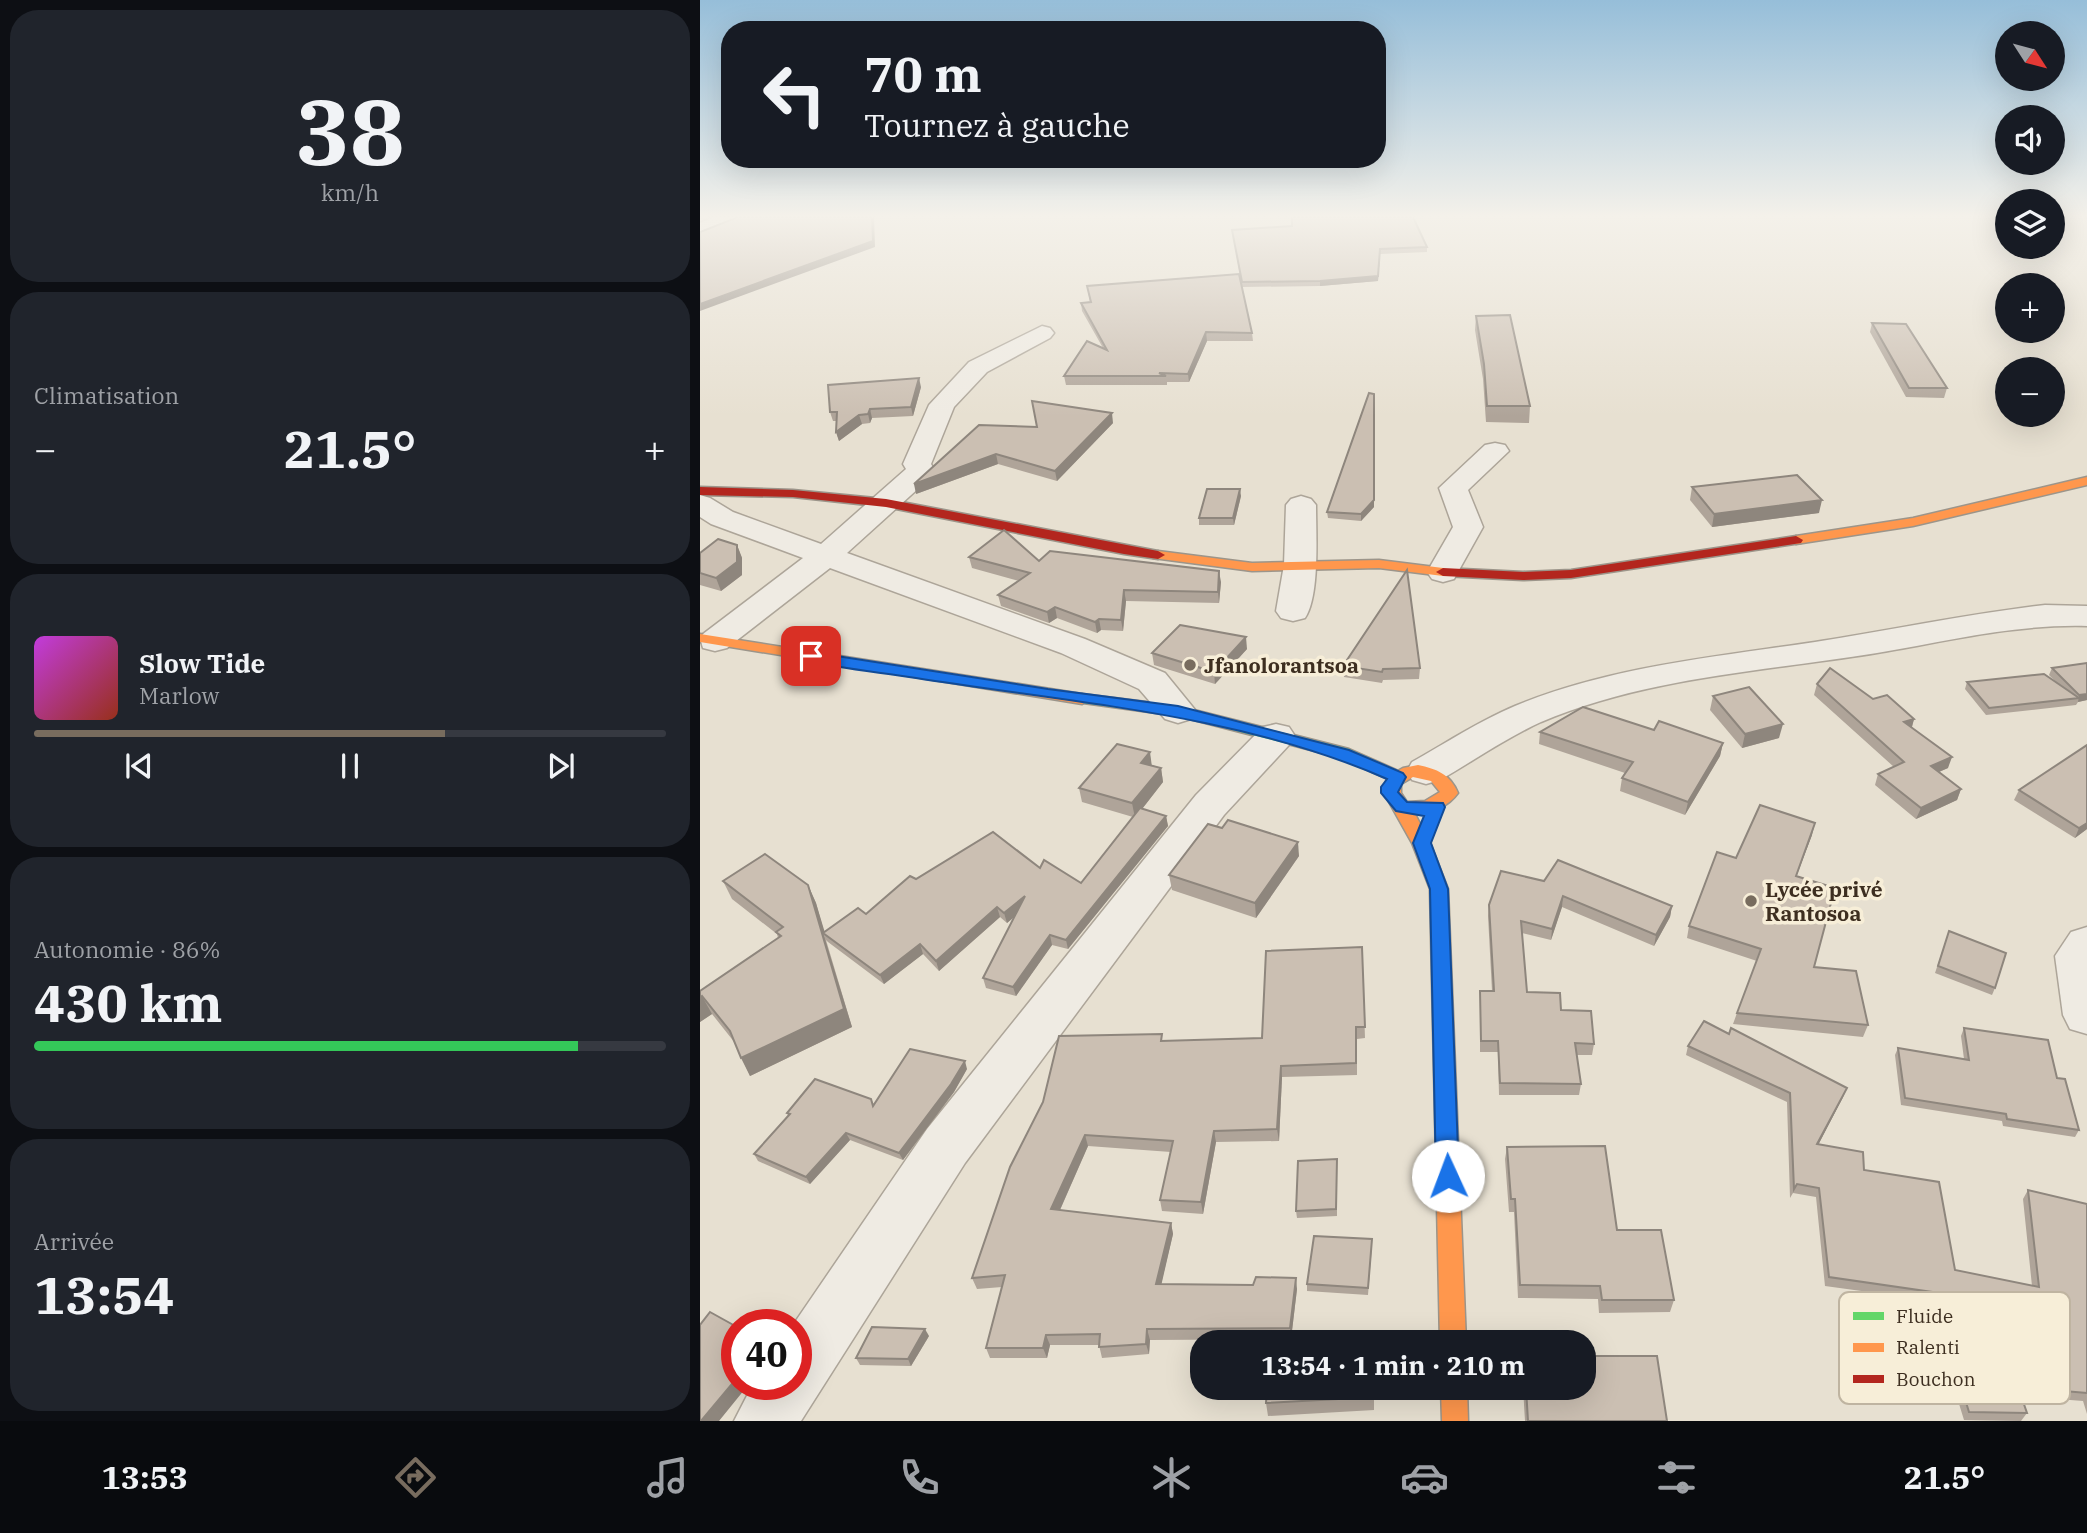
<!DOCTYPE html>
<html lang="fr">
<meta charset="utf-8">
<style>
:root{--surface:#171b24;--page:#20242c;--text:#f1f3f6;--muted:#9ea1a6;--line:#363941;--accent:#786c5e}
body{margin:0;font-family:"IBM Plex Serif",serif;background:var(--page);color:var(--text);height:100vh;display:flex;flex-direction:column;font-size:26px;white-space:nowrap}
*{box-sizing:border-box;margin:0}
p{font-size:23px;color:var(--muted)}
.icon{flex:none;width:38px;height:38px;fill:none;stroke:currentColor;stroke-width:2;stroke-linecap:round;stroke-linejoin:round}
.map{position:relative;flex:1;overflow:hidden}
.details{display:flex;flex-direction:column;gap:10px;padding:10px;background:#0d0f14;width:700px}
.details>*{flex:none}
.hud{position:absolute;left:21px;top:21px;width:665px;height:147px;border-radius:28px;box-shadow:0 7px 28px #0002;background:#171b24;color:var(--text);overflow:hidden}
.needle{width:46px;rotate:126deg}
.buttons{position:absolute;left:1295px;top:21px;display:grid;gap:14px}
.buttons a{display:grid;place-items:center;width:70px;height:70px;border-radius:50%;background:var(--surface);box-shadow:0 7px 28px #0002;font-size:35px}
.speed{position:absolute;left:21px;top:1309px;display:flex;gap:14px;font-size:35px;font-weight:700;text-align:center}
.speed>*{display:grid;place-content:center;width:91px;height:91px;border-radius:50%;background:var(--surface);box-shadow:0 7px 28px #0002;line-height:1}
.speed .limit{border:10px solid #d22;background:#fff;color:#111}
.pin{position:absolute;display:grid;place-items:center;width:60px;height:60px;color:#fff;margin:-30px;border-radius:14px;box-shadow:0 4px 10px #0006}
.me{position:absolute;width:77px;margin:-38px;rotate:358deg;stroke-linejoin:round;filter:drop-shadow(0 0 5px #0008)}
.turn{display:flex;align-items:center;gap:24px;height:147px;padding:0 28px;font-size:32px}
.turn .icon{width:91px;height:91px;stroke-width:2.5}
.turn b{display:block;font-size:49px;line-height:60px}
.big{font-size:52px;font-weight:700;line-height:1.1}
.details .tile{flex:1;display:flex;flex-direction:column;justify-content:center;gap:10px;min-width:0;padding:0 24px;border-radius:28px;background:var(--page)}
.details .dial{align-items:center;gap:0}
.dial b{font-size:91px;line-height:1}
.song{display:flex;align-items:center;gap:21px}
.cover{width:84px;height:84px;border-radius:10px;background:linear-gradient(135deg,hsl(290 70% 55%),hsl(10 70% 35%))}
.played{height:7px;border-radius:4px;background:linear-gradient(90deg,var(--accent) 65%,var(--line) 65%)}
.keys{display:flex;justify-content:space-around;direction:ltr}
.heat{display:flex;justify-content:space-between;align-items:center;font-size:38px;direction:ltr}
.charge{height:10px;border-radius:5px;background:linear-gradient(90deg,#34c759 86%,var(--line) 0)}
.trip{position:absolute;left:490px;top:1330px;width:406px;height:70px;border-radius:28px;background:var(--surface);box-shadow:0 7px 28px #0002;font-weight:700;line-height:70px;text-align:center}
.dock{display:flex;height:112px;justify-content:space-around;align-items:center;background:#090b0e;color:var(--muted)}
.dock .icon{width:49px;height:49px}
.dock .current{color:var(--accent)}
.dock b{font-size:32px;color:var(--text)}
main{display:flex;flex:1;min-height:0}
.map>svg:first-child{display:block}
</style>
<main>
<section class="details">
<div class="tile dial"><b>38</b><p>km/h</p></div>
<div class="tile"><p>Climatisation</p>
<div class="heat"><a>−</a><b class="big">21.5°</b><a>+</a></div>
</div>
<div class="tile">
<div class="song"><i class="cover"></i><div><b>Slow Tide</b><p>Marlow</p></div></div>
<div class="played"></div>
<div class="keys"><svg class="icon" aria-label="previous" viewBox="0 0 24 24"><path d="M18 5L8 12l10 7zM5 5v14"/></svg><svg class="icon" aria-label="pause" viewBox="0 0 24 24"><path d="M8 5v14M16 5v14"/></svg><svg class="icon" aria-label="next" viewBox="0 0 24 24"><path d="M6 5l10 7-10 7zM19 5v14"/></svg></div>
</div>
<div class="tile"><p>Autonomie · 86%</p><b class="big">430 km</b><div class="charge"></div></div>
<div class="tile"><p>Arrivée</p><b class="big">13:54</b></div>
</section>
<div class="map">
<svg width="1387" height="1421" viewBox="0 0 1387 1421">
<rect width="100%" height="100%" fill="#e7e0d1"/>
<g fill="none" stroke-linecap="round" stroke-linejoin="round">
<defs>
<g id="street">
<path d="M14 217H41L39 221 0 236V223Z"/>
<path d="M342 326 350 328 354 333 350 338 287 372 254 407 231 464 235 471 231 477 147 553 385 639 465 673 496 711 491 719 478 723 465 719 439 689 361 653 130 568 27 648 15 651 3 648 0 638 3 634 103 558 11 524 0 517V495L10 498 33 512 121 544 206 469 203 464 229 405 269 362Z"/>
<path d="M795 443 805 445 809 451 768 490 783 527 754 579 743 582 732 579 727 572 753 527 739 488 785 445Z"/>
<path d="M601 496 611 499 616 505C616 533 620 596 605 618L593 621 581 618 576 611 584 565 586 505 591 499Z"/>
<path d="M1345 605 1387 606V626C1315 624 1248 641 1177 653 1066 671 946 677 841 722 806 738 773 761 740 780L726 784 712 780 707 771 712 762C746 743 779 721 815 706 909 667 1014 657 1115 642 1192 630 1268 614 1345 605Z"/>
<path d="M576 724 589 727 595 736 589 745 524 815 265 1163 101 1421H34L53 1384H96V1325H93L227 1129 496 795 563 727Z"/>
<path d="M1387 927V1034L1370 1029 1363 1015 1355 956 1371 932Z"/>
</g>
<path id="fast" d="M382 694 478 706 649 749 703 773 705 777 697 783 638 757 478 716 376 702 374 699 376 696Z"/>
<g id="slow">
<path d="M1387 477V485L1213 526 1096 544 1089 540 1096 536 1213 518Z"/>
<path d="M458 551 552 563 679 560 743 568 750 572 743 576 679 568 552 571 453 558 451 555Z"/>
<path d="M0 634 382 694 390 699 382 704 0 642Z"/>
<path d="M718 765C737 769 750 774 758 793 748 807 731 813 715 814L730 843 748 889 766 1342H740L730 889 712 843 684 793 687 777 703 768ZM713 777 731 781 740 792 725 801 707 802 701 793V784Z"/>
<path d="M741 1388H767L768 1421H742Z"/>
</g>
<g id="jam">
<path d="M0 487 93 490 186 499 458 551 465 555 458 559 424 554 186 507 93 497 0 495Z"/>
<path d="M1096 536 1103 540 1101 543 871 578 823 580 743 576 736 572 743 568 823 572 871 570Z"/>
</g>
</defs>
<use href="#street" stroke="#ada599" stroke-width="3"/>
<use href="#fast" stroke="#9c958a" stroke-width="3"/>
<use href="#slow" stroke="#9c958a" stroke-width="3"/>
<use href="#jam" stroke="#9c958a" stroke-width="3"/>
<use href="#street" fill="#efebe3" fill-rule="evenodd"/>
<use href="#fast" fill="#63d668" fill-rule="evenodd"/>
<use href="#slow" fill="#ff974d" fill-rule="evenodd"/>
<use href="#jam" fill="#b3261e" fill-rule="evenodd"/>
</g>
<g fill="#afa499">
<path d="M532 230 727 247V252L680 254 678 281 620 286 542 287Z"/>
<path d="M387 286 552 333 553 341H507L489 382H467V385H366L364 376 403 348 382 311 381 303 390 302Z"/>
<path d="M776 316 830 406 829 423 786 422 783 379 775 330Z"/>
<path d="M1172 323 1247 388 1244 398 1206 397 1170 332Z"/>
<path d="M221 387 213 416 172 418 170 423 162 424 139 441 136 432V421H133L130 412Z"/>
<path d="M413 423 357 481 298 464 216 494 337 427Z"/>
<path d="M992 487 1119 513 1012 527 990 500Z"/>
<path d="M541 496 534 525H499V518Z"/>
<path d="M674 507 661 521 628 518 627 512Z"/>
<path d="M37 545 42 558V575L21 591 0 585V553Z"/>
<path d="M269 557 339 561 521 582 519 603 426 601 423 631 401 630 397 633 357 618 349 623 301 606 298 595 319 581 272 568Z"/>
<path d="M547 649 515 684 454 665 452 653Z"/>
<path d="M643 666 720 668 719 679 683 680 682 683 644 677Z"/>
<path d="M1352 668 1387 700 1378 702 1376 705 1286 715 1265 689 1267 682H1356L1349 675Z"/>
<path d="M1117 684 1173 699 1214 719 1212 727 1248 768 1239 772 1261 789 1257 800 1216 819 1175 785 1178 774 1194 767 1114 695Z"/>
<path d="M1013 696 1079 738 1042 748 1010 710Z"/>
<path d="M954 730 1023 743 1020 756 985 815 920 791 922 778 925 773 839 744 840 732Z"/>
<path d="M1387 745V829L1375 838 1314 800 1319 790Z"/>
<path d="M452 765 461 768 463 782 442 809 466 816 468 826 368 949 352 945 316 996 286 988 283 978 315 916 307 923 300 917 239 971 223 954 184 984 128 942 126 940 152 1027 50 1076 35 1043 12 1014 0 1022V991L78 938 77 934 32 899 23 881 108 885 116 903 124 932 166 914 216 879 340 868 381 883 433 817 382 802 379 788Z"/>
<path d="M522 828 599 856 556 918 472 890 469 875Z"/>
<path d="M1112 835 1096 876 1114 967 1168 1025 1163 1037 1033 1024 1037 1013 1057 961 987 938 989 926 1036 858Z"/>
<path d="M844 881 972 906 970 917 954 946 862 907 851 940 822 933 827 992 861 1010 894 1044 892 1055H877L881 1084 879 1095H799L798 1052H780V991H792L788 916 789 905Z"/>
<path d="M1249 931 1295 988 1292 995 1235 973Z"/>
<path d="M662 947 665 1038 657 1039V1075L582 1077 579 1141 516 1142 503 1214 462 1211 460 1200 471 1152 388 1146 360 1210 471 1223 473 1234 461 1284 597 1289 591 1339 450 1340 449 1354 402 1358 399 1345H350L347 1358H290L286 1348 302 1287 277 1289 272 1278 310 1167 463 1041 562 1038Z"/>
<path d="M1264 1028 1357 1078 1379 1130 1375 1137 1303 1126 1302 1121 1201 1105 1195 1055 1198 1048 1264 1059 1261 1036Z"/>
<path d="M1029 1034 1147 1088 1143 1097 1118 1145 1164 1170 1255 1270 1332 1286 1323 1199 1328 1190 1387 1204V1414L1383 1401 1321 1396 1327 1413 1321 1421 1264 1420 1227 1300 1125 1286 1116 1197 1093 1193 1090 1198 1087 1102 986 1055 988 1046Z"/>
<path d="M267 1069 254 1092 203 1160 150 1140 110 1184 58 1161 54 1154 88 1115 87 1113 171 1099 174 1105Z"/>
<path d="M807 1147 917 1230 974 1300 970 1312 899 1313 898 1299 818 1298 814 1212H809L805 1159Z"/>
<path d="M637 1159V1216L597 1218 596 1211Z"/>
<path d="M672 1246 668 1295 607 1291V1284Z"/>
<path d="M229 1336 211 1366 160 1365 156 1358Z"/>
<path d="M674 1388V1410L568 1416 566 1403Z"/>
<path d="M823 1388H884L967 1421H825Z"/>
</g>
<g fill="#8e867d">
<path d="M172 217H174L175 247 0 311V304Z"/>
<path d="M680 254 678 281 620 286V281Z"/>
<path d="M506 332 507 341 489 382 488 374Z"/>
<path d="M219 378 221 387 213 416 211 407Z"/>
<path d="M674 400V507L661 521V514Z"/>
<path d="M170 409 172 418 170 423 168 414Z"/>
<path d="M412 413 413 423 357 481 355 471Z"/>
<path d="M159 415 162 424 139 441 136 432Z"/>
<path d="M296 454 298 464 216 494 214 484Z"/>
<path d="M540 489 541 496 534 525 533 518Z"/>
<path d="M1122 500 1119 513 1012 527 1014 514Z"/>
<path d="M37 545 42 558V575L21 591 16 578Z"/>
<path d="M519 571 521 582 519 603 518 592Z"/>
<path d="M424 590 426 601 423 631 421 620Z"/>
<path d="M355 607 357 618 349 623 347 612Z"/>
<path d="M399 619 401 630 397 633 395 622Z"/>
<path d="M546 637 547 649 515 684 514 672Z"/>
<path d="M1387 694V700L1378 702 1379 695Z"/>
<path d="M1214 719 1211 730 1204 722Z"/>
<path d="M1083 724 1079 738 1042 748 1045 734Z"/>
<path d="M1023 743 1020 756 985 815 988 802Z"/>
<path d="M450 752 452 767 441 763Z"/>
<path d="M1252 757 1248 768 1227 777 1231 766Z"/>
<path d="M461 768 463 782 435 818 432 803Z"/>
<path d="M1261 789 1257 800 1216 819 1221 808Z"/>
<path d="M466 816 468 826 368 949 366 940Z"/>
<path d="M1115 823 1112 835 1092 888 1096 876Z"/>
<path d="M1387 823V829L1375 838 1379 828Z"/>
<path d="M598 842 599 856 556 918 555 903Z"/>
<path d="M108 885 116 903 125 933H123L152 1027 50 1076 41 1058Z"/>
<path d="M325 896 328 906 307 923 304 913Z"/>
<path d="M863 896 862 907 851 940 852 929Z"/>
<path d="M972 906 970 917 954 946 956 935Z"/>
<path d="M297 907 300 917 239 971 236 961Z"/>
<path d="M350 935 352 945 316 996 313 987Z"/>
<path d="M220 944 223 954 184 984 180 975Z"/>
<path d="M2 996 12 1014 0 1022V998Z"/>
<path d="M265 1061 267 1069 254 1092 203 1160 199 1153Z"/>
<path d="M581 1066 582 1077 579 1141 577 1129Z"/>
<path d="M1147 1088 1143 1097 1114 1153 1117 1144Z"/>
<path d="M514 1131 516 1142 503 1214 501 1202Z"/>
<path d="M146 1133 150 1140 110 1184 106 1177Z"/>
<path d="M385 1135 388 1146 355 1221 351 1209Z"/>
<path d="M471 1223 473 1234 459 1295 456 1284Z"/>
<path d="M596 1278 597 1289 591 1339 590 1328Z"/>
<path d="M225 1329 229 1336 211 1366 208 1359Z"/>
<path d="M447 1329 450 1340 449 1354 446 1344Z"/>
<path d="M346 1335 350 1345 347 1358 343 1348Z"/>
<path d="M37 1378V1384H49L19 1421H1Z"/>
</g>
<g fill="#cbbfb2" stroke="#8e867d" stroke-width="2">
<path d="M38 217H172L173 241 0 304V232Z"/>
<path d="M592 217H713L727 247 680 249 678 276 620 281 542 282 532 230 592 226Z"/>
<path d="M539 274 552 333 506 332 488 374 459 373 466 376H364L387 341 407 350 381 303 391 302 387 286Z"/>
<path d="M810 315 830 406H787L784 364 776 316Z"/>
<path d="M1172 323 1206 324 1247 388H1209Z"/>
<path d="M219 378 211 407 170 409 168 414 159 415 136 432 137 412H130L128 385Z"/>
<path d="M669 393 674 394V500L661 514 627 512Z"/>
<path d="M332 401 412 413 355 471 296 454 214 484 279 425 337 427Z"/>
<path d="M1097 475 1122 500 1014 514 992 487Z"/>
<path d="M507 489H540L533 518H499Z"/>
<path d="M304 530 339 561 350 551 519 571 518 592 424 590 421 620 399 619 395 622 355 607 347 612 298 595 330 573 269 557Z"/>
<path d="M18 539 37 545V562L16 578 0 573V553Z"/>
<path d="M707 570 720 668 683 669 682 672 643 666Z"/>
<path d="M480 625 546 637 514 672 452 653Z"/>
<path d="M1387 663V694L1379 695 1352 668Z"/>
<path d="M1130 668 1173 699 1187 695 1214 719 1204 722 1252 757 1231 766 1261 789 1221 808 1178 774 1204 762 1117 684Z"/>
<path d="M1344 674 1379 698 1289 708 1267 682Z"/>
<path d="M1049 687 1083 724 1045 734 1013 696Z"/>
<path d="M883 707 954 730 959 721 1023 743 988 802 922 778 933 762 840 732Z"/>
<path d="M417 744 450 752 441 763 461 768 432 803 379 788Z"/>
<path d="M1387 745V823L1379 828 1319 790Z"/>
<path d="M1060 805 1115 823 1096 876 1135 888 1114 967 1156 971 1168 1025 1037 1013 1061 949 989 926 1017 852 1036 858Z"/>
<path d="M440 808 466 816 366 940 350 935 313 987 283 978 325 896 304 913 297 907 236 961 220 944 180 975 123 933 158 908 166 914 210 876 216 879 293 832 340 868 344 860 381 883Z"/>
<path d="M528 820 598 842 555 903 469 875 508 824 522 828Z"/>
<path d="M65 854 108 885 144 1009 41 1058 30 1031 2 996 0 998V991L81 936 76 932 83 927 23 881Z"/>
<path d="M858 860 972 906 956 935 863 896 852 929 821 921 827 992 860 993 861 1010 891 1011 894 1044 875 1043 881 1084 800 1083 798 1041H781L780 991H794L789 905 801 871 844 881Z"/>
<path d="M1249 931 1306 953 1295 988 1238 966Z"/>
<path d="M662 947 665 1027H656V1063L581 1066 577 1129 514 1131 501 1202 460 1200 473 1141 385 1135 351 1209 471 1223 456 1284 553 1285 556 1277 596 1278 590 1328 447 1329 446 1344 399 1347 400 1334 346 1335 343 1348H286L305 1275 272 1278 310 1167 343 1102 359 1036 462 1034 461 1041 562 1038 566 951Z"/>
<path d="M1004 1021 1029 1034 1031 1028 1147 1088 1117 1144 1163 1152 1164 1170 1239 1182 1255 1270 1339 1287 1328 1190 1387 1204V1393L1318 1387 1327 1413 1269 1412 1232 1292 1129 1277 1119 1188 1097 1184 1094 1189 1090 1093 988 1046Z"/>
<path d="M1264 1028 1348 1040 1357 1078 1365 1079 1379 1130 1307 1119 1306 1114 1205 1098 1198 1048 1269 1060Z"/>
<path d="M210 1049 265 1061 251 1084 199 1153 146 1133 106 1177 54 1154 90 1114 87 1113 115 1079 171 1099 173 1106Z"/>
<path d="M905 1146 917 1230H961L974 1300H902L900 1286 820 1285 815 1199H811L807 1147Z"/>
<path d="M637 1159 636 1209 596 1211 598 1161Z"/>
<path d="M614 1236 672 1239 668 1288 607 1284Z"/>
<path d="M10 1312 37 1327V1378L1 1421H0V1325Z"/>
<path d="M172 1327 225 1329 208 1359 156 1358Z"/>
<path d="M672 1341V1342H637Z"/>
<path d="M884 1356H957L967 1421H828L826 1388H884Z"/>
<path d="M567 1388H674V1397L566 1403Z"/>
</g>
<linearGradient id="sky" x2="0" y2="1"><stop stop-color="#96bed9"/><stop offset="0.52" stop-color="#f4f1ea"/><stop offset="1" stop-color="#f4f1ea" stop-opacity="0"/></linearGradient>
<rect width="1387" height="416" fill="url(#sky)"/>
<path fill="#1a73e8" stroke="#114b97" stroke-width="2" d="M111 652 348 689 478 706 649 750 703 773 706 777 698 792 707 802 743 803 745 807 731 843 748 889 759 1176 756 1183 748 1187 740 1183 736 1176 730 889 713 843 724 816 696 811 681 793V787L687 779C540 714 373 703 216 678 179 672 141 669 105 660L103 656Z"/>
<g fill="#786c5e" stroke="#f7eed8" stroke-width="2.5">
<circle cx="490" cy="665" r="7"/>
<circle cx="1051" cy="901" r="7"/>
</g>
<g text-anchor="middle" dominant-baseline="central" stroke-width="7" stroke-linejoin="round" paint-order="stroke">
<g font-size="21" font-weight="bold" fill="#3d2e20" stroke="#f7eed8" text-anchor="start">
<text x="504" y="665">Jfanolorantsoa</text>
<text x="1065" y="889">Lycée privé<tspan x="1065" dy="24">Rantosoa</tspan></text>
</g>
</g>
<rect x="1139" y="1292" width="231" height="112" rx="10" fill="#f7eed8" stroke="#bfb4a1" stroke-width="2"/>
<rect x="1153" y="1312" width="31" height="8" fill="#63d668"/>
<rect x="1153" y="1343" width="31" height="9" fill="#ff974d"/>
<rect x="1153" y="1375" width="31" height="8" fill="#b3261e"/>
<g font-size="19" fill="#3d2e20">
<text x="1196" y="1323">Fluide</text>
<text x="1196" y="1354">Ralenti</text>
<text x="1196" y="1386">Bouchon</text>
</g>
</svg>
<div class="buttons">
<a><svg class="needle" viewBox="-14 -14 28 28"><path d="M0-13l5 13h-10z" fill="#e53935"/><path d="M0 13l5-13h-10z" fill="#9ea1a6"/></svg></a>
<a><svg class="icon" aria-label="sound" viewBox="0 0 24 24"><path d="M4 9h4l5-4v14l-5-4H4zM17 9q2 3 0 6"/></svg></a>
<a><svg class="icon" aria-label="layers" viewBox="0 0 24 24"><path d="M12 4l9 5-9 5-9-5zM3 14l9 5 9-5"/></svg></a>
<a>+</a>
<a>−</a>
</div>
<div class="speed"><div class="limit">40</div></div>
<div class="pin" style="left:111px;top:656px;background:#d93025"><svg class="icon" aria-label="arrive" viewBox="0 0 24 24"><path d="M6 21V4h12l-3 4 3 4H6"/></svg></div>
<svg class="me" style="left:748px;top:1176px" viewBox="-20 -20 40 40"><circle r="19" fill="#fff"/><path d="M0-13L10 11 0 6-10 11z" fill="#1a73e8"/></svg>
<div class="trip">13:54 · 1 min · 210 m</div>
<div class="hud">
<div class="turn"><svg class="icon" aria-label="left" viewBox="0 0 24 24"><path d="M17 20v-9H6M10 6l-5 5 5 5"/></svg><div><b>70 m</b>Tournez à gauche</div></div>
</div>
</div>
</main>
<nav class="dock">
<b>13:53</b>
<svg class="icon current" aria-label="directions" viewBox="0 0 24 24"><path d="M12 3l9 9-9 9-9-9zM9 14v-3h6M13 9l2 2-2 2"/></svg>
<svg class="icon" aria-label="music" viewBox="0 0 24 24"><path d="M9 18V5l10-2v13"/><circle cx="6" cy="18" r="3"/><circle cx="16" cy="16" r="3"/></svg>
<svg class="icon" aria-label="phone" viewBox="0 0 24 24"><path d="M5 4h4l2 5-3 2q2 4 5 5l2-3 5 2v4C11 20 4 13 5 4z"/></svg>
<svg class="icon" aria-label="climate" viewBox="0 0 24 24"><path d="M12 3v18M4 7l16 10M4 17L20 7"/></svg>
<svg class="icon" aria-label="car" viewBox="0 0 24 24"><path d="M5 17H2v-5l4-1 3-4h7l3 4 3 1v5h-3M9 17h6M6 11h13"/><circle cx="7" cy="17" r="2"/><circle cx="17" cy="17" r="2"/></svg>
<svg class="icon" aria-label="filters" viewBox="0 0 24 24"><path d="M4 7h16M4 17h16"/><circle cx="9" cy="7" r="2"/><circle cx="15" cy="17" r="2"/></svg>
<b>21.5°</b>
</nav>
